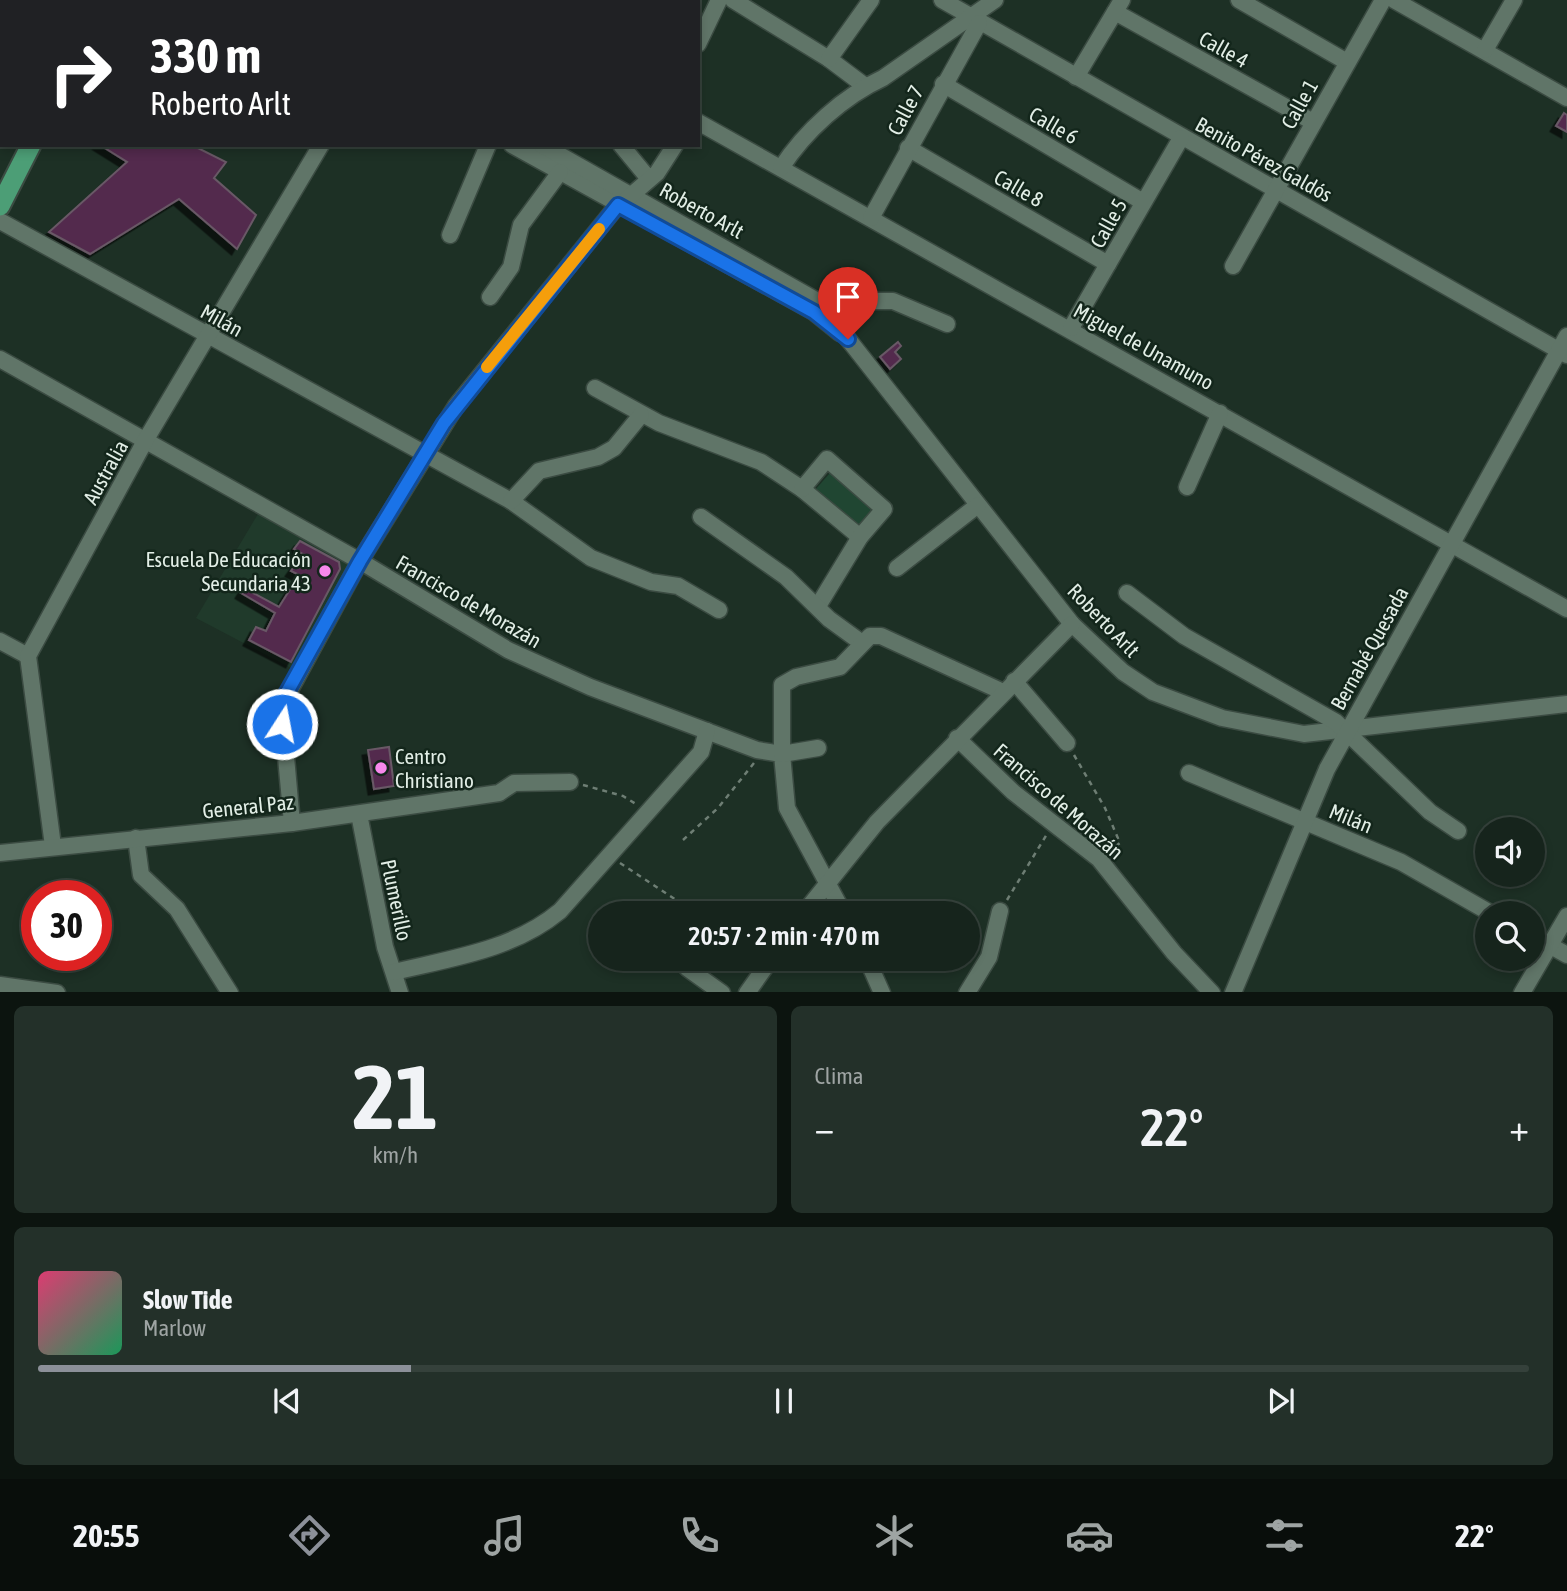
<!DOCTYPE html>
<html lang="es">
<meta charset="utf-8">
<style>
:root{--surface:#16241c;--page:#233029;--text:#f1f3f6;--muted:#9ea4a3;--line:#35413b;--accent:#8c9099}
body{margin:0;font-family:"Asap Condensed",sans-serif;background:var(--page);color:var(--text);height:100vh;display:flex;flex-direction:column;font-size:26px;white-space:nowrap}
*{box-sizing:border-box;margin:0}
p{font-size:23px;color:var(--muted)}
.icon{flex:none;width:38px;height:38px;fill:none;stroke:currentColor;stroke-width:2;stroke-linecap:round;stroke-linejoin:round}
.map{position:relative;height:992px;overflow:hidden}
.panel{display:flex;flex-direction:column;gap:14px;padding:14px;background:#0c140f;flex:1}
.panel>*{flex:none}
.top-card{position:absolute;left:0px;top:0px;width:700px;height:147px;box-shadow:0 4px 10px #0003,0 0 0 2px var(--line);background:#202124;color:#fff;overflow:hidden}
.buttons{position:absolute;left:1475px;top:817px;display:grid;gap:14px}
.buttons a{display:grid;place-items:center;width:70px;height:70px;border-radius:50%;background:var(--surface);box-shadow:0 4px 10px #0003,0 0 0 2px var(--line);font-size:35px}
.speed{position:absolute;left:21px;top:880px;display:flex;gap:14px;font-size:35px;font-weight:700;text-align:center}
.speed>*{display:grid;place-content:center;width:91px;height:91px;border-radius:50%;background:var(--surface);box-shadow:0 4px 10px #0003,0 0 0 2px var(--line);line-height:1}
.speed .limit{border:10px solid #d22;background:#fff;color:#111}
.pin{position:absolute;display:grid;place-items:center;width:60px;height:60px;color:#fff;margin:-72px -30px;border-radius:50% 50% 50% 0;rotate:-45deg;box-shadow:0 0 7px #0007}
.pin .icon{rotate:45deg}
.me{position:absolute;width:77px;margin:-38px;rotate:11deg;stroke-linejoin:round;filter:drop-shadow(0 0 5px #0008)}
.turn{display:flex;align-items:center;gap:24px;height:147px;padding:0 35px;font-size:32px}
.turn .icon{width:91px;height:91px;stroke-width:2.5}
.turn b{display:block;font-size:49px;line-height:60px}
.big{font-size:52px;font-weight:600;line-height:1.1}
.panel .widget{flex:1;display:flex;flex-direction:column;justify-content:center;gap:10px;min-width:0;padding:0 24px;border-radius:10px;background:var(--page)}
.panel .dial{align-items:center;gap:0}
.dial b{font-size:91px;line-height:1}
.song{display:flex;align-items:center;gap:21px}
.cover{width:84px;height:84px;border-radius:10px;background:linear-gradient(135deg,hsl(340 70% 55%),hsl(150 70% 35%))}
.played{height:7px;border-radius:4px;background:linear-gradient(90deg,var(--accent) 25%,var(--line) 25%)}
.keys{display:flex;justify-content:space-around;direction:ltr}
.heat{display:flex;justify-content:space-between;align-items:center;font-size:38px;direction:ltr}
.panel .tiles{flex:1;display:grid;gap:14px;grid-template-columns:1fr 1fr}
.widget:last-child{grid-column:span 2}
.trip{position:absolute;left:588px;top:901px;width:392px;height:70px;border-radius:35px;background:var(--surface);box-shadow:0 4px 10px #0003,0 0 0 2px var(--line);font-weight:600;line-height:70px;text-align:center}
.dock{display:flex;height:112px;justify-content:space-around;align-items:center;background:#090e0b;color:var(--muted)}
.dock .icon{width:49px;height:49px}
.dock .current{color:var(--accent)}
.dock b{font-size:32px;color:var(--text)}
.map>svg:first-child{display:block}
</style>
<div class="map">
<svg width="1567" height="993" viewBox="0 0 1567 993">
<defs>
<filter id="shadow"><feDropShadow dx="-5.5" dy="5.5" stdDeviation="0" flood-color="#0009"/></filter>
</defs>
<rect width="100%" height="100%" fill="#1d3025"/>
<path fill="#203a2b" d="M258 514 350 564 293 669 196 618Z"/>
<path fill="#204632" d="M830 473 875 511 860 528 815 490Z"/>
<g fill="#522c4e" stroke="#695866" stroke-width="2" filter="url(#shadow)">
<path d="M1564 113 1567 115V132L1556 126Z"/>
<path d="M100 145H192L226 162 214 178 256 215 237 249 179 199 90 254 49 232 127 162Z"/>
<path d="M898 342 901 346 895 352 901 359 890 369 880 357Z"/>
<path d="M300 541 339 562 340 569 291 662 249 640 256 627 266 631 275 613 241 593 244 588 279 607 299 575 291 571 303 554 294 549Z"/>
<path d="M389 747 394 786 374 789 368 750Z"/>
</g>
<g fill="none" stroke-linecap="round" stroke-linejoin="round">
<defs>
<g id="minor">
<path d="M234 0 240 2"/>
<path d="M281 0 285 2"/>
<path d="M733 0 829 59 865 86"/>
<path d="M942 0 1567 355"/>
<path d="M1239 0 1347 62"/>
<path d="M1394 0 1567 98"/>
<path d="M484 2 487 0"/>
<path d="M1115 12 1313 122"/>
<path d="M698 44 719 0"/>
<path d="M1485 50 1514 0"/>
<path d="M829 59 871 0"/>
<path d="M1076 77 1122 0"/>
<path d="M943 84 1143 202"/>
<path d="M698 122 1567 609"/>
<path d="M512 145 814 312 840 333"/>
<path d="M542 145 828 307 848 339 1072 624 1123 672 1153 692 1222 718 1304 734 1567 704"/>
<path d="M621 145 649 179"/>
<path d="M908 148 1108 264"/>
<path d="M781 168C805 131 844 96 883 78L995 0"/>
<path d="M871 218 979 23"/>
<path d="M0 221 511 501 591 558 651 582 678 586 719 610"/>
<path d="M450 235 488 145"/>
<path d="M1233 266 1383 0"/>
<path d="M490 297 511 267 521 225 560 172"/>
<path d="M821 301H893L947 324"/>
<path d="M1071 328 1181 138"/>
<path d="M0 359 360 561 508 650 590 687 757 750 782 754 787 808 844 914"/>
<path d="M595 388 659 423 761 462 802 489 860 537"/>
<path d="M1187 487 1220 413"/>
<path d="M802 489 827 459 884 509 860 537 818 606"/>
<path d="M511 501 539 471 598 457 614 448 641 415"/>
<path d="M701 517 786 577 829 619 862 643"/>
<path d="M897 568 978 505"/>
<path d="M1127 593 1184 636 1336 722 1430 812 1458 831"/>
<path d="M0 641 28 656"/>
<path d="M1014 681 1067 743"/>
<path d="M957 738 1013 792 1099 859 1174 953 1212 993"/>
<path d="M818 748 782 754V685L796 677 840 667 870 636H881L1003 692"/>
<path d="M1189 773 1401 862 1492 914"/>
<path d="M359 814 385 947 400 993"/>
<path d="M292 823 282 713 284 701 360 561 456 406 613 211 657 173 675 145"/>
<path d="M136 838 141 875 177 909 230 993"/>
<path d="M53 846 28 656 145 441 321 145"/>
<path d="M0 853 292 823 499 793 514 783 570 782"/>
<path d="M803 914 877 822 1072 624"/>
<path d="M1533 936 1567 955"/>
<path d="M867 959 882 993"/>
<path d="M687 968 722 993"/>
<path d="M394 972C452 958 513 950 560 911L701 752 707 731"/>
<path d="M0 985 57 993"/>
<path d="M747 993 771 959"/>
<path d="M967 993 989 957 1000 911"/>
<path d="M1233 993 1327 769 1567 336"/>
<path d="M1522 993 1567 916"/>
</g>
<g id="major">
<path d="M105 2 106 0"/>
<path d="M0 206 31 145"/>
</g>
</defs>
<use href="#minor" stroke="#3b4b42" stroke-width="19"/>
<use href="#major" stroke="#3b4b42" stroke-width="23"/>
<g stroke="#6e7e74" stroke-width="2.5" stroke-dasharray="5 5" stroke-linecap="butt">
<path d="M1074 755 1105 808 1120 843 1109 851"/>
<path d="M583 785 623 796 636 804"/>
<path d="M683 840 718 808 754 763"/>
<path d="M620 863 690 909 687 914"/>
<path d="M1007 900 1047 834"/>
<path d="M657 967 662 959"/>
</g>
<use href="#minor" stroke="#607568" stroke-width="16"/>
<use href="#major" stroke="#4c9e76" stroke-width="19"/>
</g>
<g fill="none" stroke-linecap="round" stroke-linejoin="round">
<defs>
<path id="route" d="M282 724 286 694 360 561 444 423 618 205 814 312 848 339"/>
</defs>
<use href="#route" stroke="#114b97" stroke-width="18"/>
<use href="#route" stroke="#1a73e8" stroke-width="12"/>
<path stroke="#f59e0b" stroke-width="12" d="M487 367 599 229"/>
</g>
<g fill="#f788ec" stroke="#13261b" stroke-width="2.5">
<circle cx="325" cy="571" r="7"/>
<circle cx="381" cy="768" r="7"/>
</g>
<g text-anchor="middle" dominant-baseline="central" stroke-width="5" stroke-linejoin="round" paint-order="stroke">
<g font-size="21" fill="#e2eee6" stroke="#13261b">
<text transform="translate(1224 49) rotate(29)">Calle 4</text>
<text transform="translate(1299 104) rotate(-61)">Calle 1</text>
<text transform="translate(905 110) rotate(-62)">Calle 7</text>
<text transform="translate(1054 125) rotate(30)">Calle 6</text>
<text transform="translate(1264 159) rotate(29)">Benito Pérez Galdós</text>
<text transform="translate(1019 188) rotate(30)">Calle 8</text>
<text transform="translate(702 210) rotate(29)">Roberto Arlt</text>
<text transform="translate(1108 223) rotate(-61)">Calle 5</text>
<text transform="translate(222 320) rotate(29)">Milán</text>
<text transform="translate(1144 346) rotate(29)">Miguel de Unamuno</text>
<text transform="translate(105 472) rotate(-61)">Australia</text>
<text transform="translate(469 601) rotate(30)">Francisco de Morazán</text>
<text transform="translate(1104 620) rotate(46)">Roberto Arlt</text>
<text transform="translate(1369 648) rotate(-61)">Bernabé Quesada</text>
<text transform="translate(1059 801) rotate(41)">Francisco de Morazán</text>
<text transform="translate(248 806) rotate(-6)">General Paz</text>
<text transform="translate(1351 818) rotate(22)">Milán</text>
<text transform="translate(397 900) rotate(78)">Plumerillo</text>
</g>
<g font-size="21" fill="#e2eee6" stroke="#13261b" text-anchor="end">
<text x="311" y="559">Escuela De Educación<tspan x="311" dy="24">Secundaria 43</tspan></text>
<text x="395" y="756" text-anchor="start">Centro<tspan x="395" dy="24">Christiano</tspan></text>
</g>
</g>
</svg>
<div class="buttons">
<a><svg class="icon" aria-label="sound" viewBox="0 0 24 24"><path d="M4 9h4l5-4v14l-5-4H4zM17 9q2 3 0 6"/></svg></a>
<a><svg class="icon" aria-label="search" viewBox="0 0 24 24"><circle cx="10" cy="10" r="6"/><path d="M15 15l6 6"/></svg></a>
</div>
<div class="speed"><div class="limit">30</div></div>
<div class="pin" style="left:848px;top:339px;background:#d93025"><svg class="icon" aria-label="arrive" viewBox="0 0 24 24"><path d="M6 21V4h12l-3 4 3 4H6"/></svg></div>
<svg class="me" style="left:282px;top:724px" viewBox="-20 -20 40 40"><circle r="17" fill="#1a73e8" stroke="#fff" stroke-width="3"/><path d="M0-11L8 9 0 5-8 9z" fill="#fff"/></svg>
<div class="trip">20:57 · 2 min · 470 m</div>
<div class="top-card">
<div class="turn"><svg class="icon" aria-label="right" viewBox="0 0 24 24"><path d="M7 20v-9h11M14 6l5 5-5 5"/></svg><div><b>330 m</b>Roberto Arlt</div></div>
</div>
</div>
<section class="panel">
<div class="tiles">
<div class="widget dial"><b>21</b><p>km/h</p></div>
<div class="widget"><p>Clima</p>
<div class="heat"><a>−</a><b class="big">22°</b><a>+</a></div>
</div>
<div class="widget">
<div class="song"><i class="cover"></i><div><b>Slow Tide</b><p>Marlow</p></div></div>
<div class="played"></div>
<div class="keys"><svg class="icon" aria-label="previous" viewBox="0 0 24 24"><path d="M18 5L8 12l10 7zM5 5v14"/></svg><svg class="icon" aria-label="pause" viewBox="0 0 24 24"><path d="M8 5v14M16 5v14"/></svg><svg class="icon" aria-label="next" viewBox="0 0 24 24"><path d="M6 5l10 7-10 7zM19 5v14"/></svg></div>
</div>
</div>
</section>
<nav class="dock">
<b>20:55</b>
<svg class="icon current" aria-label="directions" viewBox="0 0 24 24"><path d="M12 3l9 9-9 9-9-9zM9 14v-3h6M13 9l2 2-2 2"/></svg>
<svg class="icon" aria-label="music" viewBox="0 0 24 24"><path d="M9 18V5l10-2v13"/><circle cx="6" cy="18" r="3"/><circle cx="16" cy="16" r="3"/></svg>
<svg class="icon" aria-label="phone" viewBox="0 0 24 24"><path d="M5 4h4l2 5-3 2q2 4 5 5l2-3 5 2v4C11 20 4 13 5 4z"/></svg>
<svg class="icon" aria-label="climate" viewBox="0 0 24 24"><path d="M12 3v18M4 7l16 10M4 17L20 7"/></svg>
<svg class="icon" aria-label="car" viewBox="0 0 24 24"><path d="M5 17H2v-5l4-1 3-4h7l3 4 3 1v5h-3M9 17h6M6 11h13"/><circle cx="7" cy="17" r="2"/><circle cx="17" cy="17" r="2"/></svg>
<svg class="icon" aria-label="filters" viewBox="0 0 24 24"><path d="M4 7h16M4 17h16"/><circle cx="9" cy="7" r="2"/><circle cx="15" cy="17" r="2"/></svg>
<b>22°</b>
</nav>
